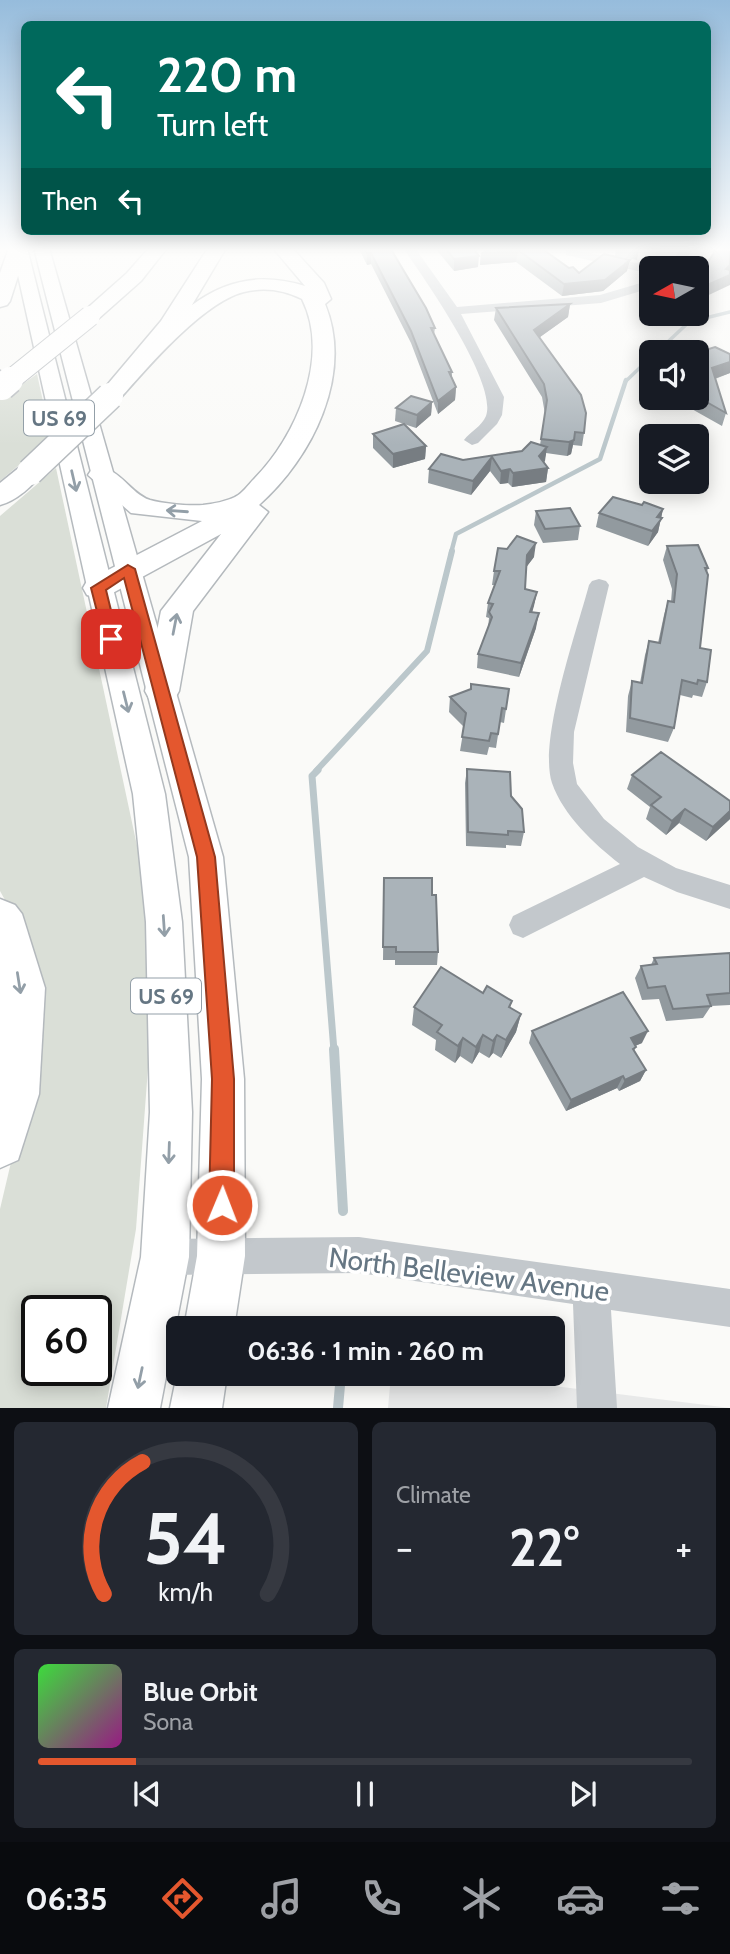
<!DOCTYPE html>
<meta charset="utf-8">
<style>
:root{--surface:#171b24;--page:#242831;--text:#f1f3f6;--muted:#9ea1a6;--line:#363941;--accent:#e4572e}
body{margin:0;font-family:Cabin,sans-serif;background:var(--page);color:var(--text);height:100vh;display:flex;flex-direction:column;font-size:26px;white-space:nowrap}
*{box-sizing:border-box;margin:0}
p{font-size:23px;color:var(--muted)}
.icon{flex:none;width:38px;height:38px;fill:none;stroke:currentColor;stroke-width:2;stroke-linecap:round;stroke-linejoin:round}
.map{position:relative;height:1408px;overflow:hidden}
.sheet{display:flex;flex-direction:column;gap:14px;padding:14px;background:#0d0f14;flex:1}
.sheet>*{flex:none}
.banner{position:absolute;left:21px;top:21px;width:690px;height:214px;border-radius:10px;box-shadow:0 4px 18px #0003;background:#00695c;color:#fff;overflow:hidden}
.needle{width:46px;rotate:261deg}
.tools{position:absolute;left:639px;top:256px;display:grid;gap:14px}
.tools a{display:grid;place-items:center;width:70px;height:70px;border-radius:10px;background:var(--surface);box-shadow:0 4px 18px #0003;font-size:35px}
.speed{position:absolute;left:21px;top:1295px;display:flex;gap:14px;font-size:35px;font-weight:700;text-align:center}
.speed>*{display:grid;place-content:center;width:91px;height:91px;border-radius:50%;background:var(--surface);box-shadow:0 4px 18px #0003;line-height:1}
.speed .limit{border:4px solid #111;border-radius:10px;background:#fff;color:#111}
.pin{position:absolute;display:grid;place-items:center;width:60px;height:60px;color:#fff;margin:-30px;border-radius:14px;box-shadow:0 4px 10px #0006}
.me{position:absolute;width:77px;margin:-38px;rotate:1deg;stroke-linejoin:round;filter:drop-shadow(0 0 5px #0008)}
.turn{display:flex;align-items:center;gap:24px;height:147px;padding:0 21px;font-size:32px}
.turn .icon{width:91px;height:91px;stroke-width:2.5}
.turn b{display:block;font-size:49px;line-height:60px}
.then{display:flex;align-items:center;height:66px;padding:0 21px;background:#0003;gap:14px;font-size:26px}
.big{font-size:52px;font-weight:700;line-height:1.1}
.sheet .card{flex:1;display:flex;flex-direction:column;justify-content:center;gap:10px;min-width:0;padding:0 24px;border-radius:10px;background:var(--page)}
.sheet .dial{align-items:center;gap:0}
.dial svg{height:182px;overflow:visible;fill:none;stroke:var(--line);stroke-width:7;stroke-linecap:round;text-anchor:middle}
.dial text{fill:var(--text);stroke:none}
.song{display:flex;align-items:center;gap:21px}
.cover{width:84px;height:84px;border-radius:10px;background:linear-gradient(135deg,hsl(120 70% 55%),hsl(310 70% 35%))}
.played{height:7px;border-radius:4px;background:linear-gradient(90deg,var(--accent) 15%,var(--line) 15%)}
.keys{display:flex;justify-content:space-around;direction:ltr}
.heat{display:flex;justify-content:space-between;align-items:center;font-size:38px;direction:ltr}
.sheet .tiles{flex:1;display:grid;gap:14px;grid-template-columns:1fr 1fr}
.card:last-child{grid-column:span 2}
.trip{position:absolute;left:166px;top:1316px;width:399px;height:70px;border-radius:10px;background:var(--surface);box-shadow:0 4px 18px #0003;font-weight:700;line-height:70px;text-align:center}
.menu{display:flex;height:112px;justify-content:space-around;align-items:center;background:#090b0e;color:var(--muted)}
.menu .icon{width:49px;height:49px}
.menu .active{color:var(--accent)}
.menu b{font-size:32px;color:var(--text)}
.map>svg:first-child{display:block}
</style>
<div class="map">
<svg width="730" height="1408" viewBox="0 0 730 1408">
<rect width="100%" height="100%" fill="#fafaf8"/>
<path fill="#e8e9e9" d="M391 1374H457L730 1408H388Z"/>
<g fill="#dadfd7" fill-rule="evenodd">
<path d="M37 374 51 438 0 481V400Z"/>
<path d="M56 468 142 869 148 972V1068L136 1229 106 1408H0V1209L37 1052 33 950 0 891V516ZM37 1311H96V1370H37Z"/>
</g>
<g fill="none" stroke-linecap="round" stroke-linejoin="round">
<g stroke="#bbc7cb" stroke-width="3.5">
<path d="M657 352 689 322 730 312"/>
<path d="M625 382 651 357"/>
</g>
<path stroke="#bbc7cb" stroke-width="4.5" d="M451 553 456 534 600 459 626 380"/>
<path stroke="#bbc7cb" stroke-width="6" d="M316 771 427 651 452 551"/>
<path stroke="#bbc7cb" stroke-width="7" d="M318 770 312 776 334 1051"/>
<g stroke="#bbc7cb" stroke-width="10">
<path d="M334 1049 343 1211"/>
<path d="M338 1408 341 1374"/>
</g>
<defs>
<g id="major">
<path d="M12 248H27L165 794 182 922 192 1112 189 1257 160 1408H108L141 1257 150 1112 146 922 133 794Z"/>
<path d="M34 248H49L223 857 244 1079 245 1256 234 1328H184L197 1256 202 1079 189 857Z"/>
<path d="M178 1369V1374H227L222 1408H170Z"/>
</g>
<g id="highway">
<path d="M9 248H27L10 301 7 305 0 307V273Z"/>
<path d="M149 248H167L141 281 97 320H83L80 316 83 312 127 273Z"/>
<path d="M208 248H226L192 305C227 279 263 273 305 286L273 248H292L324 283 331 299 325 304C354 375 312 458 259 505L268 512 193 611 179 691 174 700 162 703 150 700 145 691 161 611 221 534 109 595 98 598 87 595 83 588 87 581 202 521 131 513 88 475 92 469C119 463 128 493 150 500 164 504 189 506 203 505 212 504 227 501 235 497 242 494 248 485 254 479 296 437 331 357 302 299 284 290 264 287 244 292 203 302 146 369 118 401H102L98 396 102 391 161 321Z"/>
<path d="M30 464 39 466 43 472C34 485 16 501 0 505V483L21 466Z"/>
<path d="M0 899 15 905 22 914 45 988 39 1094 18 1160 0 1168Z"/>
</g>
</defs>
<use href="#major" stroke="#b5babe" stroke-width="3"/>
<use href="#highway" stroke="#b4b9bd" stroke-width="3"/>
<g fill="#c3c8cc" fill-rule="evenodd">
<path d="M403 248H415L457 307 600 295 651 280V288L601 303 461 314 504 397 502 415 497 424 478 443 472 445 464 440C470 432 482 426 486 416 498 383 424 278 403 248Z"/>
<path d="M682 248H694L679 268H666Z"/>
<path d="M570 249 651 266 656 268H651V274L566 255V251Z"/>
<path d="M599 579 606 581 609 585 574 732 573 763 577 784 604 819 638 847 676 868 730 885V909L677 892 644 877 523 938 513 934 509 925 513 916 620 864C594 844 563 815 552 783 538 741 577 630 589 585L592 581Z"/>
<path d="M359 1237 730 1289V1327L611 1310 617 1408H577L573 1304 359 1273 165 1275 152 1270 147 1257 152 1244 165 1239Z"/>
</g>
<use href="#major" fill="#fff" fill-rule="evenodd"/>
<use href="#highway" fill="#fff" fill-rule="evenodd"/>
<defs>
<path id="highway-bridge-far1" d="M8 382 90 316"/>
<g id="highway-bridge">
<path d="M2 387 10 380"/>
<path d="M30 472 110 396"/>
</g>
</defs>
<use href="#highway-bridge-far1" stroke="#b4b9bd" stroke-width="22" stroke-linecap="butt"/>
<use href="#highway-bridge" stroke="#b4b9bd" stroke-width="29" stroke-linecap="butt"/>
<use href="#highway-bridge-far1" stroke="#fff" stroke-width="20"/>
<use href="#highway-bridge" stroke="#fff" stroke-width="26"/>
</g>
<g fill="#929a9f">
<path d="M357 248H388L435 328 434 335 452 372V377L456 387 455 400 438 414 411 343 371 264 367 265 359 249Z"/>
<path d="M435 248H473L478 267 454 271Z"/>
<path d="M541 248 569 268 579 273 627 271 603 291 562 296 516 262 480 265 481 254Z"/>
<path d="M616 248H639L637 260 615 256Z"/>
<path d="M570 304 568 317 540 337 584 433 582 446 573 445 571 454 567 456 546 453 544 462 548 468 546 482 512 487 508 483 500 484 490 471 471 495 428 483 429 469 463 460 522 451 540 445 545 414 542 397 494 320 496 308Z"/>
<path d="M696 353 730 354V373L715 379 726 413 722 426 690 408 687 397H696Z"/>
<path d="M432 402 431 415 416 428 395 421 396 408Z"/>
<path d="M373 434 426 446 425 459 393 468 373 448Z"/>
<path d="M642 505 663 509 658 532 648 546 596 527 599 513Z"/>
<path d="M536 511 580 526 578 540 543 543 534 525Z"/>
<path d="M667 546 708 568 707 572 700 648 707 682 702 697 693 695 692 698 680 695 674 728 668 742 626 732 628 696 632 681 640 683 645 655 649 641 658 643 664 615 668 601 671 602 672 589 663 560Z"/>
<path d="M534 557 526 567 525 589 537 592 532 612 536 628 519 677 477 668 478 654 488 628 489 618 486 617 488 603 495 585H492L494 571Z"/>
<path d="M509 689 504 723 500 722 496 748 489 747 487 755 460 751 464 727 449 712 450 697Z"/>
<path d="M467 769 511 796 524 832 521 846 506 845V848L466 846 465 783Z"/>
<path d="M632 775 730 819 706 841 679 823 666 835 646 819 650 807 627 789Z"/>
<path d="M384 878 432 895 438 952 437 965H395V960H383Z"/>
<path d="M730 953V1005L711 1006 703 1018 666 1021 659 999 642 1000 635 978 641 966 651 965 654 958Z"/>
<path d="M483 993 512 1001 510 1008 521 1014 516 1032 501 1058 493 1053 489 1058 479 1052 472 1064 460 1056 455 1063 435 1050 436 1040 412 1025 414 1007Z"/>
<path d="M532 1031 642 1043 635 1046 636 1047 634 1051 646 1070 640 1081 619 1091 617 1088 566 1111 529 1043Z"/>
</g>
<g fill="#777d82">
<path d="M518 250 516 262 480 265 481 254Z"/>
<path d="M367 253H371V264L367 265Z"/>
<path d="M479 256 478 267 454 271V259Z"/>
<path d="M630 260 627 271 603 291 562 296 564 284Z"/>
<path d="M730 265V285L696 301V290Z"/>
<path d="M570 304 568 317 533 342 534 330Z"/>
<path d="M730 362V373L708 381 712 368Z"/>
<path d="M456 387 455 400 438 414V401Z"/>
<path d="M432 402 431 415 416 428 417 415Z"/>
<path d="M574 440 571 454 567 456 569 442Z"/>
<path d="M426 446 425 459 393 468V454Z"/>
<path d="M547 447 545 461 538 470 548 468 546 482 512 487 513 473 539 456Z"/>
<path d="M492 457 490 471 471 495 473 481Z"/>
<path d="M510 469 508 483 500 484 501 471Z"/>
<path d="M663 509 658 532 648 546 657 517Z"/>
<path d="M536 543 534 557 525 569 527 555Z"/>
<path d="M537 592 534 606 528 626 530 612Z"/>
<path d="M539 613 536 628 519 677 521 663Z"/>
<path d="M685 809 679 823 666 835 672 821Z"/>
<path d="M730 811V819L706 841 713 827Z"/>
<path d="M521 1014 516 1032 501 1058 506 1040Z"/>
<path d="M648 1031 642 1043 625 1050 631 1038Z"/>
<path d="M483 1035 479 1052 472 1064 476 1047Z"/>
<path d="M497 1035 493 1053 489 1058 493 1041Z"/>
<path d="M463 1038 460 1056 455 1063 458 1046Z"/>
<path d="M646 1070 640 1081 619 1091 625 1080Z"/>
<path d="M623 1076 617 1088 566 1111 571 1100Z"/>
</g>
<g fill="#aab3b9" stroke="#777d82" stroke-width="2">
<path d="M364 248H388L392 251 426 308 435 328H431L452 372H449L456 387 438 401 411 331 371 253H367Z"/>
<path d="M445 248H473L479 256 454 259Z"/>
<path d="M492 248H541L569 268 573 267 579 273 604 254 630 260 605 280 564 284 518 250 481 254Z"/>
<path d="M717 248H730V265L726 269 730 270V275L696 290V272L710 259Z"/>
<path d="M570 304 534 330 581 395 586 413 584 433 575 432 574 440 569 442 541 439 547 400 544 384 496 308Z"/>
<path d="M715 347 730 354V362L712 368 726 413 696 396V353Z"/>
<path d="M411 396 432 402 417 415 396 408Z"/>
<path d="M404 424 426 446 393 454 373 434Z"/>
<path d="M531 442 547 447 539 456 548 468 513 473 510 469 501 471 492 457 473 481 429 469 441 454 463 460 522 451Z"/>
<path d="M613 497 642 505 644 502 663 509 657 517 662 518 652 531 599 513Z"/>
<path d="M570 508 580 526 545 529 536 511Z"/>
<path d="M517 536 536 543 527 555 525 589 537 592 530 612 539 613 521 663 478 654 492 617 489 612 493 604 488 603 500 571H494L498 548 507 549Z"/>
<path d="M698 545 708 568H705L708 575 700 648 711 650 707 682 698 680 697 684 682 680 674 728 630 718 632 681 642 683 649 641 660 643 668 601 674 602 677 574 667 546Z"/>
<path d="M471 684 509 689 506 709 502 708 498 734 491 733 489 741 462 737 466 713 450 697 471 689Z"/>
<path d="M661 752 730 801V811L713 827 685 809 672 821 651 805 661 797 632 775Z"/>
<path d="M467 769 510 772 511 796 522 809 524 832 508 831V835L468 832Z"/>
<path d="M384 878H432V895H436L438 952H396V947H383Z"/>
<path d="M730 953V993L707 995 711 1006 673 1009 665 986 648 988 641 966 657 964 654 958Z"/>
<path d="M441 967 483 993 487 986 512 1001 509 1007 521 1014 506 1040 497 1035 493 1041 483 1035 476 1047 463 1038 458 1046 437 1032 442 1025 414 1007Z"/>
<path d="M623 992 648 1031 631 1038 636 1047 633 1049 646 1070 625 1080 623 1076 571 1100 532 1031Z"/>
</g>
<defs><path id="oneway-shaft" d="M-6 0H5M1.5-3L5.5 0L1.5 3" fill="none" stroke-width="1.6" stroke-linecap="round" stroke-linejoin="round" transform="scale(1.75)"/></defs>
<g stroke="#939fa8">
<use href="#oneway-shaft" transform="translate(74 481) rotate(77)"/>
<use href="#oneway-shaft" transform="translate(177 511) rotate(-176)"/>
<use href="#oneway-shaft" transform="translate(175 624) rotate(-79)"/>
<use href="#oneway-shaft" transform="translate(126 702) rotate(76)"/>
<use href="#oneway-shaft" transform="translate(164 926) rotate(86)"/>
<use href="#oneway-shaft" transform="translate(19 983) rotate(81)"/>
<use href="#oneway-shaft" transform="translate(169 1153) rotate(92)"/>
<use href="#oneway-shaft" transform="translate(140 1378) rotate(102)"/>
</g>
<linearGradient id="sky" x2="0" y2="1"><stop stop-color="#96bcdc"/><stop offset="0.56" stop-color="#fdfdfc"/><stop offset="1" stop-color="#fdfdfc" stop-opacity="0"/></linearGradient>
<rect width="730" height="445" fill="url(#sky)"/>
<path fill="#e4572e" stroke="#94391e" stroke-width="2" d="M128 565 135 569 215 857 234 1079V1205L230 1214 222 1218 213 1214 209 1205 212 1079 197 857 124 578 106 590 118 639 116 643H106L104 639 91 588Z"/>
<g text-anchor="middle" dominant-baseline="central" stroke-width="7" stroke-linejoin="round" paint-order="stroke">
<g fill="#fff" stroke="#939fa8" stroke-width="2">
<rect x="24" y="400.5" width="70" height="35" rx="5"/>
<rect x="131" y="978.5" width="70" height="35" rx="5"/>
</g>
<g font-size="21" font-weight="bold" fill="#657683">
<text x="59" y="418">US 69</text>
<text x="166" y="996">US 69</text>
</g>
<g font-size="28" fill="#657683" stroke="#fff">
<text transform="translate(469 1274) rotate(7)">North Belleview Avenue</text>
</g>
</g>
</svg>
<div class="tools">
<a><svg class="needle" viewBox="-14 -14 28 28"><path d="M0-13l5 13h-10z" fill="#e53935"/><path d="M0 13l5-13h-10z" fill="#9ea1a6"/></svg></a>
<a><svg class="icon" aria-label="sound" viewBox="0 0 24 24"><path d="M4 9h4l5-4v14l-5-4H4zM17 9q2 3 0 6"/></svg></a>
<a><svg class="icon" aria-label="layers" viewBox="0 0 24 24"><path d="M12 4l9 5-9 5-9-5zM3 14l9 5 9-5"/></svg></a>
</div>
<div class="speed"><div class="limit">60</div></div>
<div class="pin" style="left:111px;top:639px;background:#d93025"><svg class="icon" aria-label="arrive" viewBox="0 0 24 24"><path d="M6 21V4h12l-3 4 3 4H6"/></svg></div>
<svg class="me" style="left:222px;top:1205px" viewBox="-20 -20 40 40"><circle r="17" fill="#e4572e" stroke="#fff" stroke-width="3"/><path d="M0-11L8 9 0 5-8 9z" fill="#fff"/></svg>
<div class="trip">06:36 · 1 min · 260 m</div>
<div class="banner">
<div class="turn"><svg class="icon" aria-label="left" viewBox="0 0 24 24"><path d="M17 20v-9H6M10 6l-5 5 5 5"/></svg><div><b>220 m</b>Turn left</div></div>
<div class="then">Then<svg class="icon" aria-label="left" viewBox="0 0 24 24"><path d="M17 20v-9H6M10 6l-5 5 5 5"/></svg></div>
</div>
</div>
<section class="sheet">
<div class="tiles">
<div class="card dial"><svg viewBox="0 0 100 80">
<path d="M14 69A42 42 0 1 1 86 69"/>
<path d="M14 69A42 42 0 0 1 31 11" stroke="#e4572e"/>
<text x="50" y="56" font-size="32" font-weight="700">54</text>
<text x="50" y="72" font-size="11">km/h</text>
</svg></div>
<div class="card"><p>Climate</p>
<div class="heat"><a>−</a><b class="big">22°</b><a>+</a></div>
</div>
<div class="card">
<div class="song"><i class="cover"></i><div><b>Blue Orbit</b><p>Sona</p></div></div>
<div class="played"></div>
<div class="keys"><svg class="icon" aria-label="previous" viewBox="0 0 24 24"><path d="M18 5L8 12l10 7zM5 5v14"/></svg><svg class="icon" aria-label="pause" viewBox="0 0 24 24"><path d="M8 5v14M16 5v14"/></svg><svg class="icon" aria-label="next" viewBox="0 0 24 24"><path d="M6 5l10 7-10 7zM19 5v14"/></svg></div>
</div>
</div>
</section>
<nav class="menu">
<b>06:35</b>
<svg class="icon active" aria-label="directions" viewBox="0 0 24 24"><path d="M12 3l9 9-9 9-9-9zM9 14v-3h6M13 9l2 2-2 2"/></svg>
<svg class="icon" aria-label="music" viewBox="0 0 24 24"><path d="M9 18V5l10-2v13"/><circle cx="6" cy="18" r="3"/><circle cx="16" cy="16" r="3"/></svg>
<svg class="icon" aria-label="phone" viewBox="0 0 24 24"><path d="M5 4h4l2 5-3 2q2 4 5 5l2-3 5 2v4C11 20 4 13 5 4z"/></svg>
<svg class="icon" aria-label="climate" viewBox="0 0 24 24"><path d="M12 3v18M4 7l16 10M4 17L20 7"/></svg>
<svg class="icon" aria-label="car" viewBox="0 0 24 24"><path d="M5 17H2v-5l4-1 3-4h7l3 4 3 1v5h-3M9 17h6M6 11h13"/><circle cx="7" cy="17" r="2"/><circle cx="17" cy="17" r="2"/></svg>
<svg class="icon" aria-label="filters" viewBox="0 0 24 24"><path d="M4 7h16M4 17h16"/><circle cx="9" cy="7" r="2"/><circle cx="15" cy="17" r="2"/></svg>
</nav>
